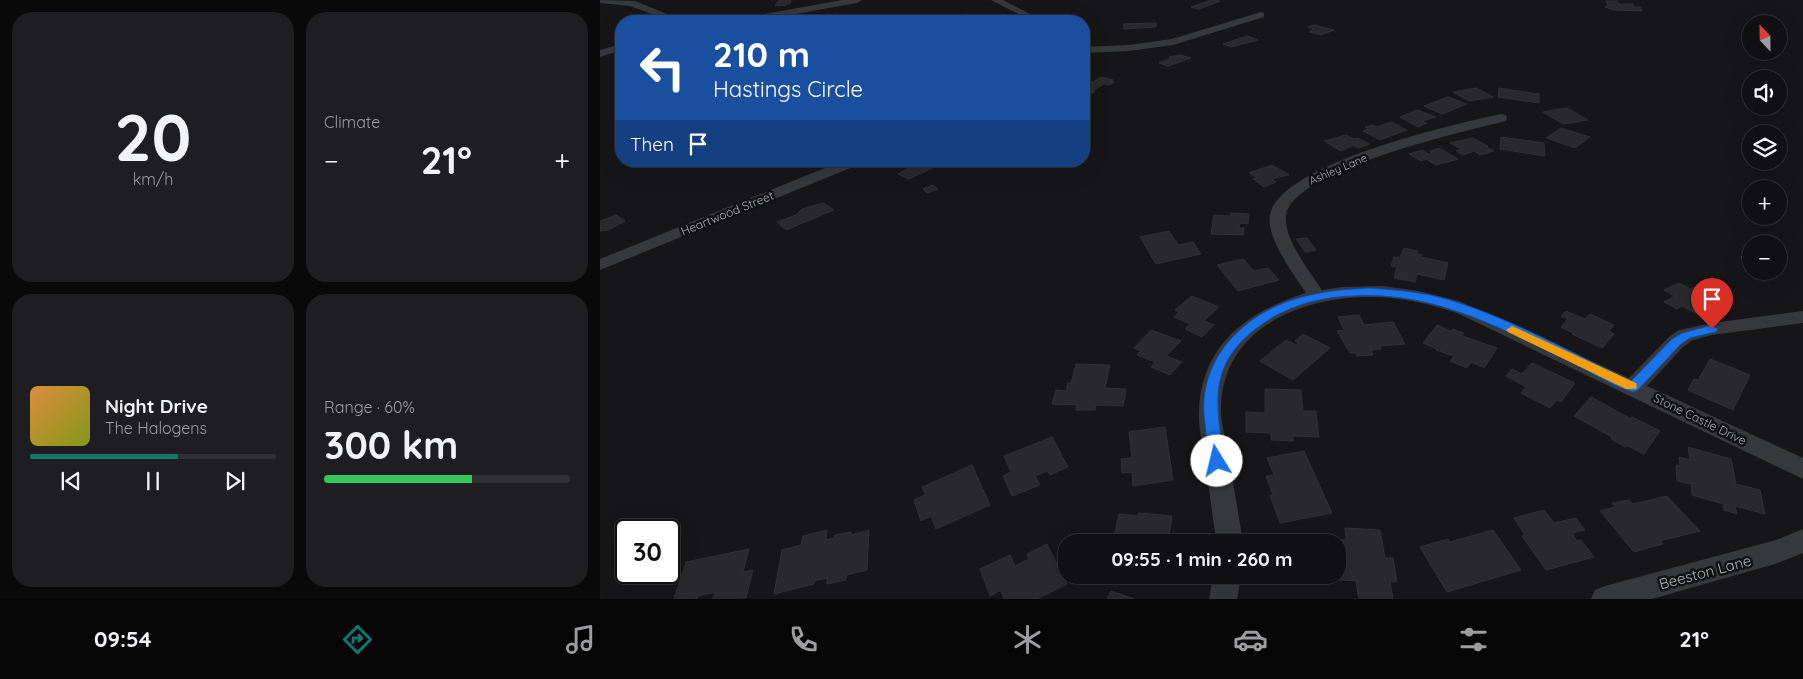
<!DOCTYPE html>
<meta charset="utf-8">
<style>
:root{--surface:#101012;--page:#1e1e20;--text:#f1f3f6;--muted:#9c9d9f;--line:#303032;--accent:#0f766e}
body{margin:0;font-family:Quicksand,sans-serif;background:var(--page);color:var(--text);height:100vh;display:flex;flex-direction:column;font-size:19px;white-space:nowrap}
*{box-sizing:border-box;margin:0}
p{font-size:16px;color:var(--muted)}
.icon{flex:none;width:28px;height:28px;fill:none;stroke:currentColor;stroke-width:2;stroke-linecap:round;stroke-linejoin:round}
.map{position:relative;flex:1;overflow:hidden}
.details{display:flex;flex-direction:column;gap:12px;padding:12px;background:#09090a;width:600px}
.details>*{flex:none}
.banner{position:absolute;left:15px;top:15px;width:475px;height:152px;border-radius:20px;box-shadow:0 5px 20px #0002,0 0 0 1px var(--line);background:#1a4fa0;color:#fff;overflow:hidden}
.needle{width:32px;rotate:338deg}
.fabs{position:absolute;left:1142px;top:15px;display:grid;gap:10px}
.fabs a{display:grid;place-items:center;width:45px;height:45px;border-radius:50%;background:var(--surface);box-shadow:0 5px 20px #0002,0 0 0 1px var(--line);font-size:25px}
.speed{position:absolute;left:15px;top:519px;display:flex;gap:10px;font-size:25px;font-weight:700;text-align:center}
.speed>*{display:grid;place-content:center;width:65px;height:65px;border-radius:50%;background:var(--surface);box-shadow:0 5px 20px #0002,0 0 0 1px var(--line);line-height:1}
.speed .limit{border:2px solid #111;border-radius:8px;background:#fff;color:#111}
.pin{position:absolute;display:grid;place-items:center;width:42px;height:42px;color:#fff;margin:-51px -21px;border-radius:50% 50% 50% 0;rotate:-45deg;box-shadow:0 0 5px #0007}
.pin .icon{rotate:45deg}
.me{position:absolute;width:55px;margin:-28px;rotate:351deg;stroke-linejoin:round;filter:drop-shadow(0 0 4px #0008)}
.turn{display:flex;align-items:center;gap:18px;height:105px;padding:0 15px;font-size:22px}
.turn .icon{width:65px;height:65px;stroke-width:2.5}
.turn b{display:block;font-size:35px;line-height:42px}
.then{display:flex;align-items:center;height:48px;padding:0 15px;background:#0003;gap:10px;font-size:19px}
.big{font-size:38px;font-weight:700;line-height:1.1}
.details .widget{flex:1;display:flex;flex-direction:column;justify-content:center;gap:8px;min-width:0;padding:0 18px;border-radius:20px;background:var(--page)}
.details .dial{align-items:center;gap:0}
.dial b{font-size:65px;line-height:1}
.song{display:flex;align-items:center;gap:15px}
.cover{width:60px;height:60px;border-radius:8px;background:linear-gradient(135deg,hsl(30 70% 55%),hsl(70 70% 35%))}
.played{height:5px;border-radius:2px;background:linear-gradient(90deg,var(--accent) 60%,var(--line) 60%)}
.keys{display:flex;justify-content:space-around;direction:ltr}
.heat{display:flex;justify-content:space-between;align-items:center;font-size:28px;direction:ltr}
.charge{height:8px;border-radius:4px;background:linear-gradient(90deg,#34c759 60%,var(--line) 0)}
.details .tiles{flex:1;display:grid;gap:12px;grid-template-columns:repeat(2,1fr)}
.trip{position:absolute;left:458px;top:534px;width:288px;height:50px;border-radius:20px;background:var(--surface);box-shadow:0 5px 20px #0002,0 0 0 1px var(--line);font-weight:700;line-height:50px;text-align:center}
.dock{display:flex;height:80px;justify-content:space-around;align-items:center;background:#060607;color:var(--muted)}
.dock .icon{width:35px;height:35px}
.dock .active{color:var(--accent)}
.dock b{font-size:22px;color:var(--text)}
main{display:flex;flex:1;min-height:0}
.map>svg:first-child{display:block}
</style>
<main>
<section class="details">
<div class="tiles">
<div class="widget dial"><b>20</b><p>km/h</p></div>
<div class="widget"><p>Climate</p>
<div class="heat"><a>−</a><b class="big">21°</b><a>+</a></div>
</div>
<div class="widget">
<div class="song"><i class="cover"></i><div><b>Night Drive</b><p>The Halogens</p></div></div>
<div class="played"></div>
<div class="keys"><svg class="icon" aria-label="previous" viewBox="0 0 24 24"><path d="M18 5L8 12l10 7zM5 5v14"/></svg><svg class="icon" aria-label="pause" viewBox="0 0 24 24"><path d="M8 5v14M16 5v14"/></svg><svg class="icon" aria-label="next" viewBox="0 0 24 24"><path d="M6 5l10 7-10 7zM19 5v14"/></svg></div>
</div>
<div class="widget"><p>Range · 60%</p><b class="big">300 km</b><div class="charge"></div></div>
</div>
</section>
<div class="map">
<svg width="1203" height="599" viewBox="0 0 1203 599">
<rect width="100%" height="100%" fill="#161618"/>
<g fill="#29292c" stroke="#303034">
<path d="M179 0H190L191 2 187 5 175 6Z"/>
<path d="M611 0 620 1 599 9 591 7Z"/>
<path d="M1006 1H1017L1019 4H1033L1034 7H1040L1042 11 1013 10 1005 7 1008 6Z"/>
<path d="M237 14 241 17 221 21 207 20Z"/>
<path d="M367 14 372 17 373 20 359 21 355 15Z"/>
<path d="M556 23V27L524 29 523 24Z"/>
<path d="M714 25 734 30 721 35 709 32 714 29 708 27Z"/>
<path d="M647 36 658 40 631 47 623 44Z"/>
<path d="M581 55 591 58 568 66 559 63 571 58 569 57Z"/>
<path d="M501 77 513 80 510 81 514 82 509 85 504 84 492 91 495 92 487 96 484 95V83L493 82Z"/>
<path d="M876 88 893 97 869 101 853 92Z"/>
<path d="M899 88 939 94V103L898 97Z"/>
<path d="M848 97 867 104 842 114 824 106Z"/>
<path d="M967 108 988 120 963 124 943 112Z"/>
<path d="M817 110 836 117 822 121 827 123 818 127 800 117Z"/>
<path d="M791 122 807 130 780 140 763 131 769 129 765 127 773 125 777 127Z"/>
<path d="M961 128 990 137 975 148 946 138Z"/>
<path d="M746 135 754 139 758 138 770 144 758 148 753 145 741 151 724 141Z"/>
<path d="M901 137 944 143 945 156 900 149Z"/>
<path d="M873 138 888 146 886 147 894 151 880 155 874 151 863 155 856 151 861 149 850 143Z"/>
<path d="M839 148 858 159 836 165 826 159 821 161 809 154 823 150 828 154 833 152 830 151Z"/>
<path d="M321 161H347L309 179 298 174Z"/>
<path d="M672 165 689 175 671 179 676 182 664 187 653 179 657 178 649 173Z"/>
<path d="M333 185 338 189 327 193 323 189Z"/>
<path d="M223 203 234 210 186 230 177 222 196 215 202 209Z"/>
<path d="M631 213 649 214 648 224 640 223 639 228H644L643 235 611 234 614 215 630 216Z"/>
<path d="M16 215 25 221 8 230 0 231V221Z"/>
<path d="M569 231 578 245 593 242 601 254 556 264 540 237Z"/>
<path d="M707 238 716 250 705 252 696 239Z"/>
<path d="M804 248 818 251 817 254 822 255 821 257 848 263 844 280 817 274 815 282 794 278 797 267 791 266 794 257 800 258Z"/>
<path d="M643 259 654 271 668 268 679 280 638 291 617 265Z"/>
<path d="M1079 283 1091 289 1094 287 1124 303 1101 316 1082 306 1077 309 1064 302 1075 296 1064 290Z"/>
<path d="M592 296 619 307 604 321 614 325 602 337 585 329 590 324 574 317 579 312 575 310Z"/>
<path d="M966 311 985 319 990 314 1014 325 1009 331 1014 334 1002 348 972 334 973 333 961 327 968 319 961 316Z"/>
<path d="M759 315 764 325 793 322 805 344 780 346 781 349 771 350 773 355 757 356 756 353H750L737 331 744 330 738 317Z"/>
<path d="M837 325 851 331 853 329 864 333 862 336 897 348 884 368 871 362 867 368 850 361 854 356 836 350 837 349 823 343Z"/>
<path d="M551 330 581 341 566 356 582 362 570 375 551 367 555 362 537 355 541 351 534 348Z"/>
<path d="M703 334 730 348 693 380 660 361 686 340 696 345 699 343 695 341Z"/>
<path d="M1110 359 1150 375 1133 410 1088 390 1094 379 1098 380Z"/>
<path d="M932 363 975 383 961 402 957 400 950 408 921 393 926 387 906 376 912 369 922 374Z"/>
<path d="M476 364 510 365 505 388 526 389 523 406 496 405 495 410H476L477 405 452 404 456 390 466 391 468 383H471Z"/>
<path d="M665 389 701 390 703 411H716L719 437 693 436V441L671 440V433L646 432V412L665 413Z"/>
<path d="M991 397 1031 419 1032 417 1060 431 1044 454 1028 446 1026 447 1011 439 1012 437 974 416Z"/>
<path d="M565 427 573 480 533 486 532 472 522 473 521 459 532 458 529 432Z"/>
<path d="M452 437 468 467 450 475 447 471 435 476 440 485 412 496 403 476 411 472 404 456Z"/>
<path d="M1088 447 1131 459 1136 484 1160 490 1165 514 1135 506 1137 514 1124 510 1123 504 1092 495 1091 484 1077 481 1076 465 1080 466 1079 457 1090 460Z"/>
<path d="M704 451 732 513 680 523 670 495H673L666 476 674 475 667 458Z"/>
<path d="M372 465 390 505 336 529 331 516 321 521 314 500 325 495 322 487Z"/>
<path d="M1067 496 1100 531 1060 541 1063 544 1034 552 1000 511 1015 507 1012 503 1029 500 1033 504Z"/>
<path d="M944 510 954 523 976 518 985 530 972 533 977 541 981 540 994 557 946 570 922 536 925 535 914 518Z"/>
<path d="M539 513 572 516 568 542H513L519 514 538 516Z"/>
<path d="M745 528 780 530 785 558H793L797 582 790 581 793 599H759L756 581 714 578V575H736V542H712L711 538 746 540Z"/>
<path d="M227 530 226 540 234 538 235 535 251 532V535L269 530 267 570 246 575V580L227 584V578L214 581V584L174 594 182 550 201 545 203 536Z"/>
<path d="M893 530 921 570 847 592 820 547 848 539 850 542Z"/>
<path d="M447 544 467 584 437 599H404L401 590 390 596 380 569 410 555 415 566 429 559 427 554Z"/>
<path d="M149 549 143 572 153 570 146 598 113 599 115 592 98 596 97 599H74L86 562Z"/>
<path d="M511 591 535 599H507Z"/>
</g>
<g fill="none" stroke-linecap="round" stroke-linejoin="round">
<g fill="#37383d" fill-rule="evenodd">
<path d="M0 0 35 1 84 21H71L30 6 0 3Z"/>
<path d="M242 0H262L257 3 156 21H137L142 18Z"/>
<path d="M391 0H403L444 21H432Z"/>
<path d="M661 12 664 13V17L573 45 529 51 484 53V47L529 45 572 39Z"/>
<path d="M21 44V50L0 57V50Z"/>
<path d="M901 114 906 115 907 118 906 121C865 131 693 170 686 215 683 238 710 272 722 290L742 287 783 286 818 291 859 301 1029 378 1069 337 1079 330 1112 323 1203 311V323L1112 335 1093 340 1083 347 1047 386 1203 458V479L857 313C830 304 801 297 772 297 702 296 620 329 621 411 621 424 626 439 628 452 633 482 638 512 643 542H617C612 518 610 492 606 467 604 449 598 429 599 411 601 344 649 311 706 293 694 275 666 238 670 215 680 163 855 124 901 114Z"/>
<path d="M242 161H262L260 164 0 270V259Z"/>
<path d="M1203 529V553L1178 563 1052 599H991L995 590 1005 586 1176 540Z"/>
<path d="M613 575H641L637 599H609Z"/>
</g>
</g>
<path fill="#1a73e8" stroke="#114b97" d="M770 288C797 290 824 292 850 300 910 318 974 354 1031 381L1072 339 1082 333 1112 325 1118 329 1116 332 1090 338 1081 344 1038 390 1033 392C1013 386 994 374 975 364 903 330 836 291 753 296 722 297 690 305 664 323 607 362 615 401 625 461L623 465 617 466 612 465C606 453 606 436 605 424 595 362 642 314 698 298 722 291 746 289 770 288Z"/>
<path fill="#f59e0b" d="M912 326 1036 383 1037 386 1036 389H1026L908 332 906 330Z"/>
<g text-anchor="middle" dominant-baseline="central" stroke-width="5" stroke-linejoin="round" paint-order="stroke">
<g font-size="11" fill="#a8adb8" stroke="#111113">
<text transform="translate(738 169) rotate(-23)">Ashley Lane</text>
</g>
<g font-size="12" fill="#a8adb8" stroke="#111113">
<text transform="translate(127 213) rotate(-22)">Heartwood Street</text>
<text transform="translate(1100 419) rotate(26)">Stone Castle Drive</text>
</g>
<g font-size="15" fill="#a8adb8" stroke="#111113">
<text transform="translate(1105 572) rotate(-15)">Beeston Lane</text>
</g>
</g>
</svg>
<div class="fabs">
<a><svg class="needle" viewBox="-14 -14 28 28"><path d="M0-13l5 13h-10z" fill="#e53935"/><path d="M0 13l5-13h-10z" fill="#9c9d9f"/></svg></a>
<a><svg class="icon" aria-label="sound" viewBox="0 0 24 24"><path d="M4 9h4l5-4v14l-5-4H4zM17 9q2 3 0 6"/></svg></a>
<a><svg class="icon" aria-label="layers" viewBox="0 0 24 24"><path d="M12 4l9 5-9 5-9-5zM3 14l9 5 9-5"/></svg></a>
<a>+</a>
<a>−</a>
</div>
<div class="speed"><div class="limit">30</div></div>
<div class="pin" style="left:1112px;top:329px;background:#d93025"><svg class="icon" aria-label="arrive" viewBox="0 0 24 24"><path d="M6 21V4h12l-3 4 3 4H6"/></svg></div>
<svg class="me" style="left:617px;top:461px" viewBox="-20 -20 40 40"><circle r="19" fill="#fff"/><path d="M0-13L10 11 0 6-10 11z" fill="#1a73e8"/></svg>
<div class="trip">09:55 · 1 min · 260 m</div>
<div class="banner">
<div class="turn"><svg class="icon" aria-label="left" viewBox="0 0 24 24"><path d="M17 20v-9H6M10 6l-5 5 5 5"/></svg><div><b>210 m</b>Hastings Circle</div></div>
<div class="then">Then<svg class="icon" aria-label="arrive" viewBox="0 0 24 24"><path d="M6 21V4h12l-3 4 3 4H6"/></svg></div>
</div>
</div>
</main>
<nav class="dock">
<b>09:54</b>
<svg class="icon active" aria-label="directions" viewBox="0 0 24 24"><path d="M12 3l9 9-9 9-9-9zM9 14v-3h6M13 9l2 2-2 2"/></svg>
<svg class="icon" aria-label="music" viewBox="0 0 24 24"><path d="M9 18V5l10-2v13"/><circle cx="6" cy="18" r="3"/><circle cx="16" cy="16" r="3"/></svg>
<svg class="icon" aria-label="phone" viewBox="0 0 24 24"><path d="M5 4h4l2 5-3 2q2 4 5 5l2-3 5 2v4C11 20 4 13 5 4z"/></svg>
<svg class="icon" aria-label="climate" viewBox="0 0 24 24"><path d="M12 3v18M4 7l16 10M4 17L20 7"/></svg>
<svg class="icon" aria-label="car" viewBox="0 0 24 24"><path d="M5 17H2v-5l4-1 3-4h7l3 4 3 1v5h-3M9 17h6M6 11h13"/><circle cx="7" cy="17" r="2"/><circle cx="17" cy="17" r="2"/></svg>
<svg class="icon" aria-label="filters" viewBox="0 0 24 24"><path d="M4 7h16M4 17h16"/><circle cx="9" cy="7" r="2"/><circle cx="15" cy="17" r="2"/></svg>
<b>21°</b>
</nav>
